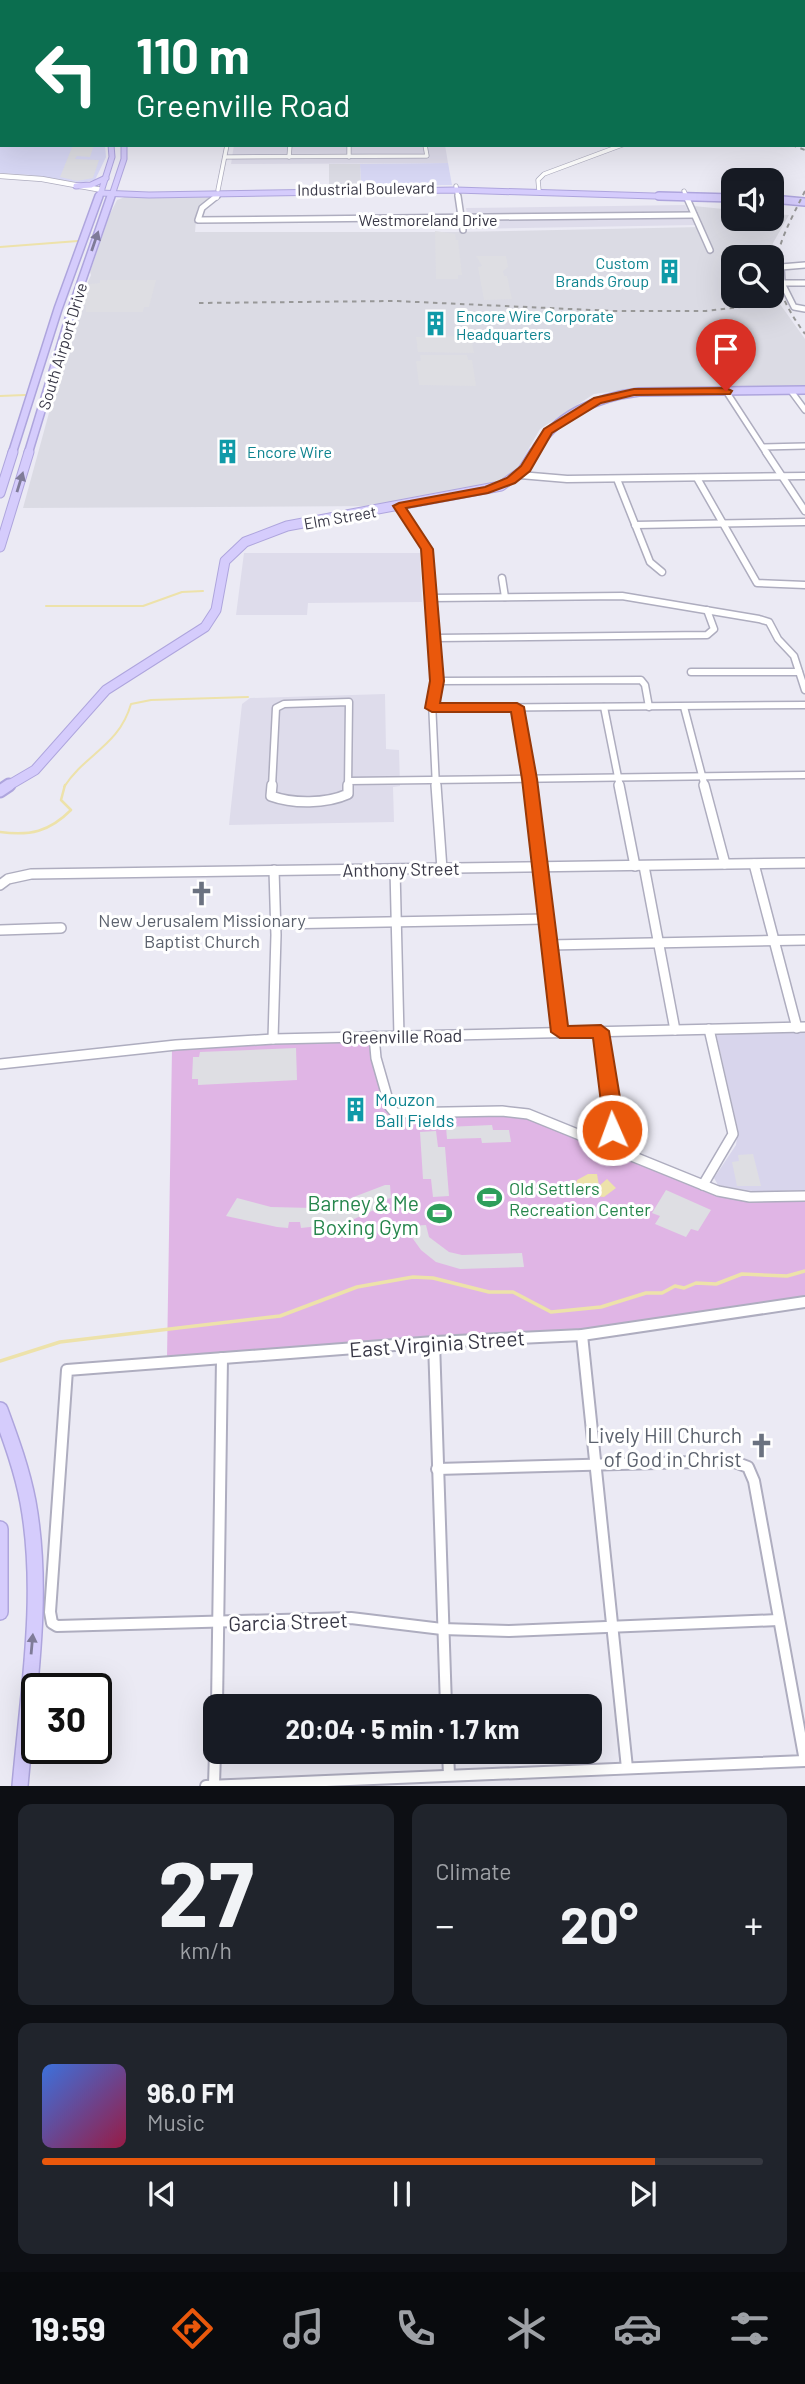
<!DOCTYPE html>
<meta charset="utf-8">
<style>
:root{--surface:#171b24;--page:#20242c;--text:#f1f3f6;--muted:#9ea1a6;--line:#363941;--accent:#ea580c}
body{margin:0;font-family:Barlow,sans-serif;background:var(--page);color:var(--text);height:100vh;display:flex;flex-direction:column;font-size:26px;white-space:nowrap}
*{box-sizing:border-box;margin:0}
p{font-size:23px;color:var(--muted)}
.icon{flex:none;width:38px;height:38px;fill:none;stroke:currentColor;stroke-width:2;stroke-linecap:round;stroke-linejoin:round}
.map{position:relative;height:1786px;overflow:hidden}
.side{display:flex;flex-direction:column;gap:18px;padding:18px;background:#0d0f14;flex:1}
.side>*{flex:none}
.guide{position:absolute;left:0px;top:0px;width:805px;height:147px;box-shadow:0 7px 28px #0002;background:#0b6e4f;color:#fff;overflow:hidden}
.controls{position:absolute;left:721px;top:168px;display:grid;gap:14px}
.controls a{display:grid;place-items:center;width:63px;height:63px;border-radius:14px;background:var(--surface);box-shadow:0 7px 28px #0002;font-size:35px}
.speed{position:absolute;left:21px;top:1673px;display:flex;gap:14px;font-size:35px;font-weight:700;text-align:center}
.speed>*{display:grid;place-content:center;width:91px;height:91px;border-radius:50%;background:var(--surface);box-shadow:0 7px 28px #0002;line-height:1}
.speed .limit{border:4px solid #111;border-radius:10px;background:#fff;color:#111}
.pin{position:absolute;display:grid;place-items:center;width:60px;height:60px;color:#fff;margin:-72px -30px;border-radius:50% 50% 50% 0;rotate:-45deg;box-shadow:0 0 7px #0007}
.pin .icon{rotate:45deg}
.me{position:absolute;width:77px;margin:-38px;rotate:358deg;stroke-linejoin:round;filter:drop-shadow(0 0 5px #0008)}
.turn{display:flex;align-items:center;gap:24px;height:147px;padding:0 21px;font-size:32px}
.turn .icon{width:91px;height:91px;stroke-width:2.5}
.turn b{display:block;font-size:49px;line-height:60px}
.big{font-size:52px;font-weight:700;line-height:1.1}
.side .card{flex:1;display:flex;flex-direction:column;justify-content:center;gap:10px;min-width:0;padding:0 24px;border-radius:14px;background:var(--page)}
.side .dial{align-items:center;gap:0}
.dial b{font-size:91px;line-height:1}
.song{display:flex;align-items:center;gap:21px}
.cover{width:84px;height:84px;border-radius:10px;background:linear-gradient(135deg,hsl(220 70% 55%),hsl(340 70% 35%))}
.played{height:7px;border-radius:4px;background:linear-gradient(90deg,var(--accent) 85%,var(--line) 85%)}
.keys{display:flex;justify-content:space-around;direction:ltr}
.heat{display:flex;justify-content:space-between;align-items:center;font-size:38px;direction:ltr}
.side .tiles{flex:1;display:grid;gap:18px;grid-template-columns:1fr 1fr}
.card:last-child{grid-column:span 2}
.trip{position:absolute;left:203px;top:1694px;width:399px;height:70px;border-radius:14px;background:var(--surface);box-shadow:0 7px 28px #0002;font-weight:700;line-height:70px;text-align:center}
.dock{display:flex;height:112px;justify-content:space-around;align-items:center;background:#090b0e;color:var(--muted)}
.dock .icon{width:49px;height:49px}
.dock .on{color:var(--accent)}
.dock b{font-size:32px;color:var(--text)}
.map>svg:first-child{display:block}
</style>
<div class="map">
<svg width="805" height="1786" viewBox="0 0 805 1786">
<rect width="100%" height="100%" fill="#ebeaf4"/>
<g fill="#dedceb">
<path d="M234 145H445L448 163 231 164Z"/>
<path d="M685 205 696 225 470 229 466 208Z"/>
<path d="M244 553H420L422 602 308 603 307 615H236Z"/>
<path d="M385 694 386 749 399 750 400 786 393 787 394 822 229 825 242 704 250 698Z"/>
</g>
<g fill="#d7d7f4">
<path d="M0 101 2 145H105L106 157 95 180 81 183 31 175 0 173Z"/>
<path d="M448 163 452 185 361 186 360 164Z"/>
</g>
<g fill="#dbdbe4">
<path d="M329 164H360L361 186H329Z"/>
<path d="M125 197H209L208 202 197 209 195 232H455L702 227 694 206 733 210V219H772V214L789 215 773 243 769 257H733V296H772V293L805 339V386L641 388 594 394 540 429 518 467 503 479 490 484 376 506 23 508 79 303 91 275 90 272 110 214 117 200Z"/>
</g>
<path fill="#d8d5ec" d="M805 1031V1190L758 1192 718 1185 714 1178 736 1145 738 1130 716 1033Z"/>
<path fill="#e0b5e5" d="M365 1040 370 1045 386 1109 393 1116 500 1115 522 1117 722 1196 755 1202 805 1200V1297L623 1326 167 1358 172 1049Z"/>
<g fill="#dedee3">
<path d="M73 145H94L90 157 77 156 75 159 99 160 93 178 77 181 60 177Z"/>
<path d="M435 231 455 234 456 240H458L462 275H458V279H436Z"/>
<path d="M476 256H506L508 267 503 271 504 276H507L512 299 484 300 478 267 482 266Z"/>
<path d="M100 280H156L149 307H144L143 312H86V305H83L90 284 100 283Z"/>
<path d="M464 316H468L472 335 467 336 471 337 474 353 418 352 416 337 467 336Z"/>
<path d="M420 355H467L468 360H472L476 386 419 385 416 361H421Z"/>
<path d="M296 1048 297 1080 198 1085V1079H192L193 1057H199L200 1052Z"/>
<path d="M492 1125 493 1130H509L511 1142 482 1143 481 1138 447 1139 446 1127Z"/>
<path d="M436 1131 438 1147H445L449 1196 433 1197 431 1179H423L420 1132Z"/>
<path d="M753 1154 761 1186H737L732 1162 739 1161 738 1155Z"/>
<path d="M385 1185H390L391 1198 382 1200 385 1205 352 1220 328 1225 301 1228 300 1222H289L288 1228 277 1227 226 1216 237 1198 271 1207 313 1208 338 1203Z"/>
<path d="M666 1190 711 1210 698 1231 691 1229 686 1237 655 1224 660 1216 652 1213Z"/>
<path d="M426 1225 429 1237 449 1252 462 1255 522 1253 524 1267 460 1269 436 1262 421 1250 411 1236 409 1226Z"/>
</g>
<path fill="#ede2aa" d="M588 1174H597L599 1186 607 1179 616 1188 604 1197 595 1196V1191L575 1188 577 1180Z"/>
<g fill="none" stroke-linecap="round" stroke-linejoin="round">
<g stroke="#ede2aa" stroke-width="2">
<path d="M0 247 78 241"/>
<path d="M0 396 25 395"/>
<path d="M46 606H143L182 592 203 591"/>
<path d="M64 787C85 754 119 746 131 704L151 700 248 697"/>
</g>
<path stroke="#ede2aa" stroke-width="2.5" d="M0 832C30 836 49 832 71 810L61 800 65 785"/>
<path stroke="#ede2aa" stroke-width="3.5" d="M0 1361 60 1342 280 1316 357 1287 413 1277 433 1278 489 1292H513L551 1312 601 1307 646 1293H662L675 1286 684 1288 696 1283 716 1284 742 1274 787 1276 805 1271"/>
<rect fill="#c2c1c6" fill-rule="evenodd" x="0" y="30" width="2" height="6"/>
<defs>
<g id="minor-far4">
<path d="M349 145V157"/>
<path d="M225 157 427 156 425 145"/>
<path d="M289 157 290 145"/>
<path d="M456 186 458 198"/>
<path d="M218 190 227 145"/>
<path d="M539 191 538 180 544 174 622 145"/>
<path d="M684 191 687 198"/>
<path d="M217 198 218 194"/>
</g>
<g id="minor-far3">
<path d="M217 196 202 208 198 220 694 215"/>
<path d="M458 196 463 230"/>
<path d="M686 196 710 250"/>
<path d="M805 265 781 267 782 283 794 307 805 309"/>
<path d="M782 283H805"/>
<path d="M726 391 767 454"/>
<path d="M791 391 805 410"/>
<path d="M763 447 805 446"/>
</g>
<g id="minor-far2">
<path d="M766 452 805 511"/>
<path d="M520 475 567 479 805 476"/>
<path d="M697 478 757 583 805 585"/>
<path d="M617 479 650 562 662 572"/>
<path d="M399 506 427 549 437 681 432 702 436 787"/>
<path d="M635 525 805 522"/>
<path d="M502 578 505 597"/>
<path d="M430 598 622 596 759 619 769 622 778 639 794 656 805 690"/>
<path d="M435 638 707 635 714 629 707 610"/>
<path d="M691 672H799"/>
<path d="M437 681 641 680 645 685 649 707"/>
<path d="M517 707 531 787"/>
<path d="M604 707 620 787"/>
<path d="M684 707 705 787"/>
<path d="M432 708 805 705"/>
<path d="M349 781 805 775"/>
<path d="M272 787 276 708 284 704 349 702 348 787"/>
</g>
<g id="minor-far1">
<path d="M272 785 271 796C293 804 326 804 348 794V785"/>
<path d="M436 785 442 869"/>
<path d="M531 785 560 1032"/>
<path d="M619 785 635 866"/>
<path d="M704 785 725 864"/>
<path d="M754 864 797 1028"/>
<path d="M644 866 675 1030"/>
<path d="M395 869 399 1036"/>
<path d="M0 885 8 879 31 874 805 863"/>
<path d="M276 924 545 919"/>
<path d="M0 930 61 928"/>
<path d="M549 945 805 940"/>
<path d="M601 1031C606 1064 623 1115 604 1143"/>
<path d="M374 1036 376 1058 390 1107 395 1113 502 1111 528 1114 718 1191 750 1197 805 1196"/>
<path d="M273 1039 276 935 274 870"/>
<path d="M0 1064 176 1045 273 1039 805 1027"/>
<path d="M703 1185 733 1134 709 1029"/>
</g>
<g id="minor">
<path d="M582 1335 627 1768"/>
<path d="M434 1342 446 1706"/>
<path d="M778 1620 509 1631 442 1629 351 1618 57 1626 52 1623 50 1612 67 1370 434 1342 582 1335 805 1302"/>
<path d="M217 1706 222 1358"/>
<path d="M448 1752 449 1775"/>
<path d="M214 1785 215 1752"/>
<path d="M206 1786 805 1761 754 1481 748 1467 732 1461 437 1469"/>
</g>
<path id="tertiary" d="M0 176 42 179 102 190"/>
<g id="secondary-far4">
<path d="M340 0 346 2"/>
<path d="M76 186 91 185 106 178"/>
<path d="M100 193 149 195 456 190 719 198"/>
<path d="M99 198 112 157 111 145"/>
<path d="M111 198 124 159V145"/>
</g>
<g id="secondary-far3">
<path d="M659 196 733 198"/>
<path d="M772 199 805 202"/>
<path d="M12 454 58 309 99 196"/>
<path d="M28 454 72 309 111 196"/>
<path d="M533 454C554 415 597 397 639 392L805 390"/>
</g>
<g id="secondary-far2">
<path d="M0 493 13 452"/>
<path d="M0 547 29 452"/>
<path d="M6 787 35 770 106 690 205 627 216 610 225 561 245 542 287 526 501 486 522 471 534 452"/>
</g>
<path id="secondary-far1" d="M0 791 9 785"/>
<g id="secondary">
<path d="M0 1410C11 1440 22 1470 28 1502 45 1595 28 1693 20 1786"/>
<path d="M0 1529V1612"/>
</g>
</defs>
<use href="#minor-far4" stroke="#aeadbf" stroke-width="5"/>
<use href="#minor-far3" stroke="#aeadbf" stroke-width="8"/>
<use href="#minor-far2" stroke="#aeadbf" stroke-width="9"/>
<use href="#minor-far1" stroke="#aeadbf" stroke-width="12"/>
<use href="#minor" stroke="#aeadbf" stroke-width="14"/>
<use href="#tertiary" stroke="#aeadbf" stroke-width="6"/>
<use href="#secondary-far4" stroke="#aea5dd" stroke-width="7"/>
<use href="#secondary-far3" stroke="#aea5dd" stroke-width="10"/>
<use href="#secondary-far2" stroke="#aea5dd" stroke-width="11"/>
<use href="#secondary-far1" stroke="#aea5dd" stroke-width="15"/>
<use href="#secondary" stroke="#aea5dd" stroke-width="18"/>
<use href="#minor-far4" stroke="#fff" stroke-width="3.5"/>
<use href="#minor-far3" stroke="#fff" stroke-width="5"/>
<use href="#minor-far2" stroke="#fff" stroke-width="6"/>
<use href="#minor-far1" stroke="#fff" stroke-width="9"/>
<use href="#minor" stroke="#fff" stroke-width="10"/>
<use href="#tertiary" stroke="#fff" stroke-width="4.5"/>
<use href="#secondary-far4" stroke="#d5ccfc" stroke-width="5"/>
<use href="#secondary-far3" stroke="#d5ccfc" stroke-width="7"/>
<use href="#secondary-far2" stroke="#d5ccfc" stroke-width="9"/>
<use href="#secondary-far1" stroke="#d5ccfc" stroke-width="11"/>
<use href="#secondary" stroke="#d5ccfc" stroke-width="15"/>
<g stroke="#989898" stroke-width="2" stroke-dasharray="4.5 4.5" stroke-linecap="butt">
<path d="M792 145 805 150"/>
<path d="M805 191C774 253 761 273 805 334"/>
<path d="M199 303 395 301 614 311H706L741 307 767 296"/>
</g>
</g>
<defs><path id="oneway-solid" d="M-6-.8H1V-3.2L6.5 0L1 3.2V.8H-6Z" transform="scale(1.75)"/></defs>
<g fill="#7f7b98">
<use href="#oneway-solid" transform="translate(95 241) rotate(-71)"/>
<use href="#oneway-solid" transform="translate(20 482) rotate(-73)"/>
<use href="#oneway-solid" transform="translate(32 1644) rotate(-85)"/>
</g>
<path fill="#ea580c" stroke="#983908" stroke-width="2" d="M726 388 732 391 730 394 634 395 601 403 552 433 530 471 515 483 488 493 406 508 433 549 444 681 440 703H517L524 707 537 779 568 1026 601 1025 609 1031 623 1116 618 1135H605L593 1038H560L551 1032 522 779 511 712H432L425 708 430 681 421 549 393 506 399 503 485 487 507 478 521 466 544 429 594 398 634 389Z"/>
<defs>
<symbol id="building-bare" viewBox="-9 -9 18 18"><path d="M-4-6H4V6H1V3H-1V6H-4ZM-2.5-4.3h1.7v1.8h-1.7ZM.8-4.3h1.7v1.8H.8ZM-2.5-1h1.7V.8h-1.7ZM.8-1h1.7V.8H.8Z" fill="#0f9aa8" stroke="#fff" stroke-width="2.5" paint-order="stroke"/></symbol>
<symbol id="church-bare" viewBox="-9 -9 18 18"><path d="M-1.2-6h2.4v3.5h3.3v2.4h-3.3V6h-2.4V-.1h-3.3v-2.4h3.3Z" fill="#6b7280" stroke="#fff" stroke-width="2.5" paint-order="stroke"/></symbol>
<symbol id="stadium-bare" viewBox="-9 -9 18 18"><path d="M0-5a6.5 5 0 1 0 0 10a6.5 5 0 1 0 0-10ZM-3.5-1.8h7v3.6h-7Z" fill="#2e9e5b" stroke="#fff" stroke-width="2.5" paint-order="stroke"/></symbol>
</defs>
<g fill-rule="evenodd">
<use href="#building-bare" x="652" y="254" width="35" height="35"/>
<use href="#building-bare" x="418" y="306" width="35" height="35"/>
<use href="#building-bare" x="210" y="434" width="35" height="35"/>
<use href="#church-bare" x="184" y="876" width="35" height="35"/>
<use href="#building-bare" x="338" y="1092" width="35" height="35"/>
<use href="#stadium-bare" x="472" y="1180" width="35" height="35"/>
<use href="#stadium-bare" x="422" y="1196" width="35" height="35"/>
<use href="#church-bare" x="744" y="1428" width="35" height="35"/>
</g>
<g text-anchor="middle" dominant-baseline="central" stroke-width="6" stroke-linejoin="round" paint-order="stroke">
<g font-size="16" fill="#393847" stroke="#fff">
<text transform="translate(366 188) rotate(-1)">Industrial Boulevard</text>
<text x="428" y="219">Westmoreland Drive</text>
<text transform="translate(62 346) rotate(-73)">South Airport Drive</text>
<text transform="translate(340 517) rotate(-10)">Elm Street</text>
</g>
<g font-size="16" fill="#0d838f" stroke="#fff" text-anchor="start">
<text x="649" y="262" text-anchor="end">Custom<tspan x="649" dy="18">Brands Group</tspan></text>
<text x="456" y="315">Encore Wire Corporate<tspan x="456" dy="18">Headquarters</tspan></text>
<text x="247" y="451">Encore Wire</text>
</g>
<g font-size="18" fill="#393847" stroke="#fff">
<text transform="translate(401 869) rotate(-1)">Anthony Street</text>
<text transform="translate(402 1036) rotate(-1)">Greenville Road</text>
</g>
<g font-size="18" fill="#5b616d" stroke="#fff">
<text x="202" y="920">New Jerusalem Missionary<tspan x="202" dy="21">Baptist Church</tspan></text>
</g>
<g font-size="18" fill="#0d838f" stroke="#fff" text-anchor="start">
<text x="375" y="1099">Mouzon<tspan x="375" dy="21">Ball Fields</tspan></text>
</g>
<g font-size="18" fill="#27864d" stroke="#fff" text-anchor="start">
<text x="509" y="1188">Old Settlers<tspan x="509" dy="21">Recreation Center</tspan></text>
</g>
<g font-size="21" fill="#27864d" stroke="#fff" text-anchor="end">
<text x="419" y="1202">Barney &amp; Me<tspan x="419" dy="24">Boxing Gym</tspan></text>
</g>
<g font-size="21" fill="#393847" stroke="#fff">
<text transform="translate(437 1343) rotate(-4)">East Virginia Street</text>
<text transform="translate(288 1621) rotate(-2)">Garcia Street</text>
</g>
<g font-size="21" fill="#5b616d" stroke="#fff" text-anchor="end">
<text x="742" y="1434">Lively Hill Church<tspan x="742" dy="24">of God in Christ</tspan></text>
</g>
</g>
</svg>
<div class="controls">
<a><svg class="icon" aria-label="sound" viewBox="0 0 24 24"><path d="M4 9h4l5-4v14l-5-4H4zM17 9q2 3 0 6"/></svg></a>
<a><svg class="icon" aria-label="search" viewBox="0 0 24 24"><circle cx="10" cy="10" r="6"/><path d="M15 15l6 6"/></svg></a>
</div>
<div class="speed"><div class="limit">30</div></div>
<div class="pin" style="left:726px;top:391px;background:#d93025"><svg class="icon" aria-label="arrive" viewBox="0 0 24 24"><path d="M6 21V4h12l-3 4 3 4H6"/></svg></div>
<svg class="me" style="left:612px;top:1130px" viewBox="-20 -20 40 40"><circle r="17" fill="#ea580c" stroke="#fff" stroke-width="3"/><path d="M0-11L8 9 0 5-8 9z" fill="#fff"/></svg>
<div class="trip">20:04 · 5 min · 1.7 km</div>
<div class="guide">
<div class="turn"><svg class="icon" aria-label="left" viewBox="0 0 24 24"><path d="M17 20v-9H6M10 6l-5 5 5 5"/></svg><div><b>110 m</b>Greenville Road</div></div>
</div>
</div>
<section class="side">
<div class="tiles">
<div class="card dial"><b>27</b><p>km/h</p></div>
<div class="card"><p>Climate</p>
<div class="heat"><a>−</a><b class="big">20°</b><a>+</a></div>
</div>
<div class="card">
<div class="song"><i class="cover"></i><div><b>96.0 FM</b><p>Music</p></div></div>
<div class="played"></div>
<div class="keys"><svg class="icon" aria-label="previous" viewBox="0 0 24 24"><path d="M18 5L8 12l10 7zM5 5v14"/></svg><svg class="icon" aria-label="pause" viewBox="0 0 24 24"><path d="M8 5v14M16 5v14"/></svg><svg class="icon" aria-label="next" viewBox="0 0 24 24"><path d="M6 5l10 7-10 7zM19 5v14"/></svg></div>
</div>
</div>
</section>
<nav class="dock">
<b>19:59</b>
<svg class="icon on" aria-label="directions" viewBox="0 0 24 24"><path d="M12 3l9 9-9 9-9-9zM9 14v-3h6M13 9l2 2-2 2"/></svg>
<svg class="icon" aria-label="music" viewBox="0 0 24 24"><path d="M9 18V5l10-2v13"/><circle cx="6" cy="18" r="3"/><circle cx="16" cy="16" r="3"/></svg>
<svg class="icon" aria-label="phone" viewBox="0 0 24 24"><path d="M5 4h4l2 5-3 2q2 4 5 5l2-3 5 2v4C11 20 4 13 5 4z"/></svg>
<svg class="icon" aria-label="climate" viewBox="0 0 24 24"><path d="M12 3v18M4 7l16 10M4 17L20 7"/></svg>
<svg class="icon" aria-label="car" viewBox="0 0 24 24"><path d="M5 17H2v-5l4-1 3-4h7l3 4 3 1v5h-3M9 17h6M6 11h13"/><circle cx="7" cy="17" r="2"/><circle cx="17" cy="17" r="2"/></svg>
<svg class="icon" aria-label="filters" viewBox="0 0 24 24"><path d="M4 7h16M4 17h16"/><circle cx="9" cy="7" r="2"/><circle cx="15" cy="17" r="2"/></svg>
</nav>
